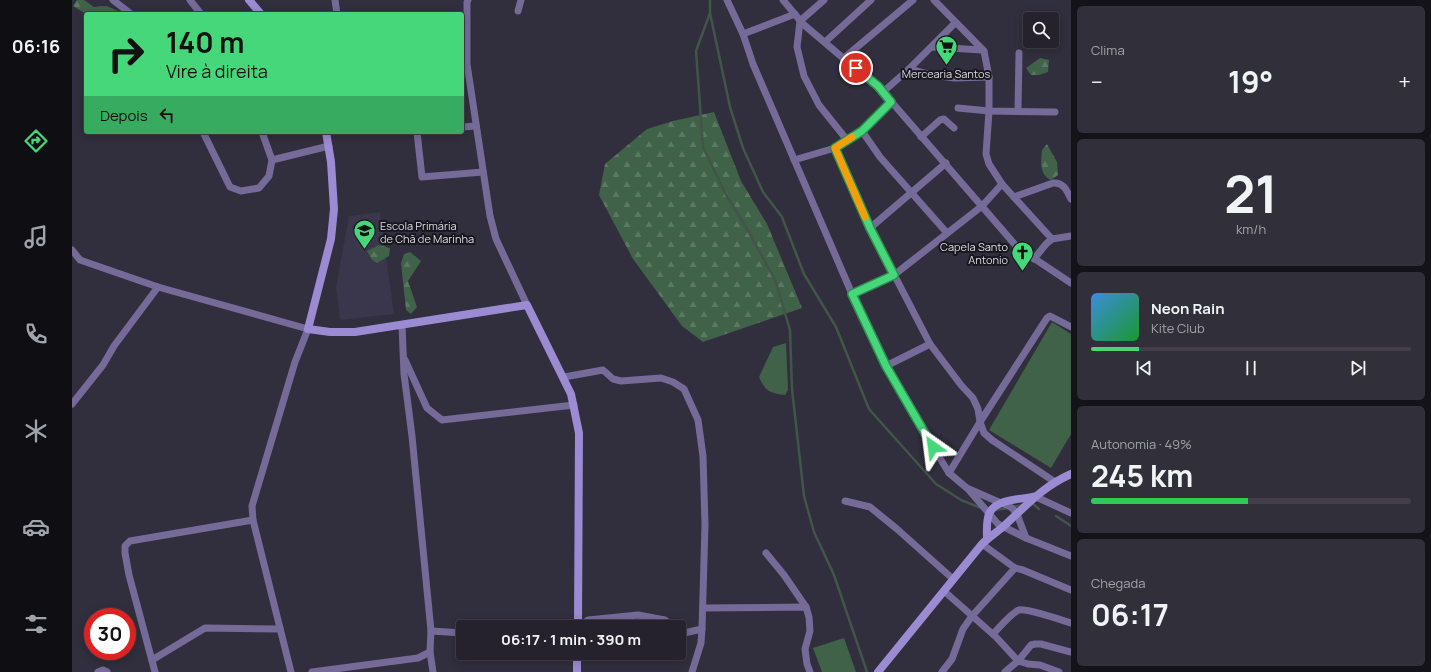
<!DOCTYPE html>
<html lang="pt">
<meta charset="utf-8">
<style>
:root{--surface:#25222e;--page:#312f3a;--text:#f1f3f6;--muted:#a3a4aa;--line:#423f4a;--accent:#45d77a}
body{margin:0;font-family:Manrope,sans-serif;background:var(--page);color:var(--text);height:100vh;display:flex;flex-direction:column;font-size:15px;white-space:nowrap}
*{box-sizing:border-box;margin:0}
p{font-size:13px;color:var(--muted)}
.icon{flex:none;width:22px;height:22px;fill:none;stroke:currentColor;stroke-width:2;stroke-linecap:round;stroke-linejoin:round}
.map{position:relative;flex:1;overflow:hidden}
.side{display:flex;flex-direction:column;gap:6px;padding:6px;background:#141319;width:360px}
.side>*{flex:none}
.top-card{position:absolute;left:12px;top:12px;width:380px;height:122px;border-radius:4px;box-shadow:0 2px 10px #0003,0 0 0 1px var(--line);background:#45d77a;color:#111;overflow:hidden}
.controls{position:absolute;left:951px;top:12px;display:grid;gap:8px}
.controls a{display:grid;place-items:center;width:36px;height:36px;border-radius:4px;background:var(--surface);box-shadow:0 2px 10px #0003,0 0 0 1px var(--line);font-size:20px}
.speed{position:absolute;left:12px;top:608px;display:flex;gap:8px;font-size:20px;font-weight:700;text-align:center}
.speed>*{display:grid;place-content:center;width:52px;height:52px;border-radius:50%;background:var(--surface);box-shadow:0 2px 10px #0003,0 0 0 1px var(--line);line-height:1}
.speed .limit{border:6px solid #d22;background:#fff;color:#111}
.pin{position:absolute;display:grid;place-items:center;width:34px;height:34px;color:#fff;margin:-17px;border:2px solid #fff;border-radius:50%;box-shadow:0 1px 4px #0007}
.me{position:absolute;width:44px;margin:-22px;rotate:329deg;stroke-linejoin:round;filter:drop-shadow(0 0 3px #0008)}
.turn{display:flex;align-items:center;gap:14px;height:84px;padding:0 16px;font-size:18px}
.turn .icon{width:52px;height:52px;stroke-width:2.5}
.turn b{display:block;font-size:28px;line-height:34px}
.then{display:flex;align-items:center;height:38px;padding:0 16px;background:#0003;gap:8px;font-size:15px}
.big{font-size:30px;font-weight:700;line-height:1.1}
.side .tile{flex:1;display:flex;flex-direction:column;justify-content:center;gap:6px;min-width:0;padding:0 14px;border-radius:6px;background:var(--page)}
.side .dial{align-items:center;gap:0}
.dial b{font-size:52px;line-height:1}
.song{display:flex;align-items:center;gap:12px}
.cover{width:48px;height:48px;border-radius:6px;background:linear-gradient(135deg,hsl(210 70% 55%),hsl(130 70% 35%))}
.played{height:4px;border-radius:2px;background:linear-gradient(90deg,var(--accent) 15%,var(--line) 15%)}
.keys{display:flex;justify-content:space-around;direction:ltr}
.heat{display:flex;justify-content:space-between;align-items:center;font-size:22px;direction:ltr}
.charge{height:6px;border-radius:3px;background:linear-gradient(90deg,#34c759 49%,var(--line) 0)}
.trip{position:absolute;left:384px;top:620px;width:230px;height:40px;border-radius:4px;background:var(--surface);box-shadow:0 2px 10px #0003,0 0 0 1px var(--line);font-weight:700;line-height:40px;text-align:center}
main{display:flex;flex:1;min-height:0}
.tab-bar{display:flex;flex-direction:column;width:72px;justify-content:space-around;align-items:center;background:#0f0e12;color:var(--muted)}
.tab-bar .icon{width:28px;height:28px}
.tab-bar .on{color:var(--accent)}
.tab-bar b{font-size:18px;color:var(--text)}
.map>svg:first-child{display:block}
</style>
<main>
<nav class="tab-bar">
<b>06:16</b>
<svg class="icon on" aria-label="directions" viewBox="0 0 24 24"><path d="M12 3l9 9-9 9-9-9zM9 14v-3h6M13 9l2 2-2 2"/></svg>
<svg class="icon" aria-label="music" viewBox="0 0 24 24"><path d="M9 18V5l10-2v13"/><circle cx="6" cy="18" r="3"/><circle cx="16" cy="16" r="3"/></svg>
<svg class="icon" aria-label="phone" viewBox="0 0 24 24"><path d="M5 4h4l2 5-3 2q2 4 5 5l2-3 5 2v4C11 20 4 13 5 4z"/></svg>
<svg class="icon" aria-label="climate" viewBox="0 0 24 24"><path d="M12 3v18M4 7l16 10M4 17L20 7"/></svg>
<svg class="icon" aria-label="car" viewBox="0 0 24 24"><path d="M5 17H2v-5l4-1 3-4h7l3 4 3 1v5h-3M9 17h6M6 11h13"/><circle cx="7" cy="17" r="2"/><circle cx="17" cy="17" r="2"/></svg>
<svg class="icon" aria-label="filters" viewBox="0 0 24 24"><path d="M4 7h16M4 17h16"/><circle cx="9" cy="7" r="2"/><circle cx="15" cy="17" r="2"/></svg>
</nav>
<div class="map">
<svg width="999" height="672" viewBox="0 0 999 672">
<defs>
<pattern id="forest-firs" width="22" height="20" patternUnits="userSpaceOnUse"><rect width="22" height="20" fill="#406248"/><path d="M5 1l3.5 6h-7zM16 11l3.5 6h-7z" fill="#5b7862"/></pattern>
</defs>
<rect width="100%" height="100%" fill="#312e3d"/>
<path fill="#3a364b" d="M308 212 322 314 268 320 264 287 277 216Z"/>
<g fill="#406248">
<path d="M980 322 999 334V434L979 468 917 430Z"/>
<path d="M714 343 716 390 713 395C697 393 693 391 687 377L701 347Z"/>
<path d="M772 638 784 672H750L741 648Z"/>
</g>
<g fill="url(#forest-firs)">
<path d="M5 0H12L22 7 35 6 48 12 47 14H14L1 6Z"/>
<path d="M968 58 977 60 976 72 967 75H959L954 68Z"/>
<path d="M642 112 669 181 695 224 730 308 631 342 610 326 561 259 527 195 533 164 575 129 601 121Z"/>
<path d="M975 144 985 162 986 175 979 180C967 175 969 161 970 150Z"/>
<path d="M307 245 318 248 317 256 305 263 300 260 295 251Z"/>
<path d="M338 252 349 261 336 281 345 307 339 314 334 310 329 263 332 254Z"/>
</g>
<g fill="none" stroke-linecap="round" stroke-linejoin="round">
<g stroke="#425549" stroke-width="2.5">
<path d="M638 0V13L658 107 671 148 691 192 710 217 732 274 764 327 797 409 864 484 889 500 909 508"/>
<path d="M638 13 624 51 631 147 652 191 679 236 703 280 718 330 720 389 732 496 742 532 762 575 795 672"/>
<path d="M960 503 967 509"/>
<path d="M941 507 951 505"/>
<path d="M923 510 936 508"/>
<path d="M984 516 999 526"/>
</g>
<g stroke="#746b98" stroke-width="7">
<path d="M41 0 59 14"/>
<path d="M118 0 129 14"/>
<path d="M263 0 265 14"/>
<path d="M396 0 395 2V64L418 216 424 239 455 305"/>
<path d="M655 0 671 34 681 64 780 294 814 366 869 460 877 473 896 489 926 524 954 538 999 556"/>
<path d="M711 0 731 24 811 92 945 247 999 283"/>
<path d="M752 0 728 21 725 47 732 76 747 105 775 140"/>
<path d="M446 11 449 0"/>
<path d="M671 34 723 14"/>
<path d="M753 42 799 0"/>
<path d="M860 47 910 50"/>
<path d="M772 58 841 0"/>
<path d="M837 69 859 75 883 78 917 77"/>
<path d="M811 92 837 69 883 23"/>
<path d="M819 102 790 131 763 148 765 154 798 228 858 344 889 385 901 398 906 409 908 422 912 433 920 440 983 482"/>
<path d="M886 108 917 111 983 112"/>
<path d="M946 111 947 53"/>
<path d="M390 127 404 126"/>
<path d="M790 131 808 157 875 233"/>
<path d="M131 132 158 187 169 191 187 188 197 176 200 160 190 132"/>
<path d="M345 132 350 177 411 172"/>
<path d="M849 137 868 120 872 119 882 128"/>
<path d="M200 160 257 146"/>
<path d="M722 160 763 148"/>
<path d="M930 184 980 239"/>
<path d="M942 197 981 183C992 182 995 191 999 199"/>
<path d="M798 228 874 163"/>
<path d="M0 250 8 260 86 287 236 329 223 362 180 506 181 520 219 672"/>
<path d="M962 259 974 244 980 239 999 236"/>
<path d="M780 294 822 275 910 206 930 184 917 164 914 154 917 111V77L912 51 862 0"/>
<path d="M330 325 332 374 340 436 359 631"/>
<path d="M333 360 355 408 370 420 502 405"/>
<path d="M814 366 858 344"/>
<path d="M492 377 531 370 541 379 549 381 589 378 601 382 612 389 626 420 631 456 633 525 630 629 612 633 607 630"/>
<path d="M0 404 31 365 42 346 86 287"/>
<path d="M877 473 908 422 975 318 978 316 999 327"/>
<path d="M897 489 929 503 937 506 941 509 945 514 954 538"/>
<path d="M962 496 999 513"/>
<path d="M773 501 798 507 825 529 881 579"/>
<path d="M910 544 943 568"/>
<path d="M694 553 712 575 734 607"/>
<path d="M872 591 924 637 946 661 956 664 968 665 987 672"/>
<path d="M631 608 734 607 737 617 738 631 733 649 735 664 738 672"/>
<path d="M508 627 516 620 566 615 593 620 603 627"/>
<path d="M921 634C927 628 939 613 947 610 955 608 989 620 999 623"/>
<path d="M358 652 361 672"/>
<path d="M80 660 133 628 208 629"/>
<path d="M26 672 31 670 35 672"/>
<path d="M83 672 57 575 53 553V546L58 541 181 520"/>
<path d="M240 672 346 658 358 652 359 631 391 633"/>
<path d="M620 672 629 643 630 629"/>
<path d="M870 672 880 659 891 629 900 616 943 568 951 570 999 590"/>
<path d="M933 672 946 661 959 645 963 644H969L999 652"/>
</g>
<g stroke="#9a8bd2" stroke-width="8">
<path d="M177 0 189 14"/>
<path d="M254 132 259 162 262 209 259 239 236 329 258 332H283L455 305 499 394 507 433 506 627"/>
<path d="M915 539C915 531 914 522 917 514 923 499 948 499 962 497"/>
<path d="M505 672V653"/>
<path d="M806 672 910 544C917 537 925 532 932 526 955 505 970 487 999 474"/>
</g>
</g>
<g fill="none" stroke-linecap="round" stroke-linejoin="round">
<defs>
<path id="route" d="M784 68 806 86 819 102 790 131 763 148 798 228 822 275 780 294 814 366 861 447"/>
</defs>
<use href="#route" stroke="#2d8c4f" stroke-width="10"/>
<use href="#route" stroke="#45d77a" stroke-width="7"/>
<path stroke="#f59e0b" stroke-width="7" d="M780 137 763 148 793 217"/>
</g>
<defs>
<symbol id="supermarket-pin" viewBox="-11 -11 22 30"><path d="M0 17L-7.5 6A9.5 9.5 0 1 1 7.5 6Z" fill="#45d77a" stroke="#19171e"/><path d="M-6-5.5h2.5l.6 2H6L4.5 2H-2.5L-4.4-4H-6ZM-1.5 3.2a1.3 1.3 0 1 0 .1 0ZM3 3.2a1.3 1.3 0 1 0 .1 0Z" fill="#111"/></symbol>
<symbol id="school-pin" viewBox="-11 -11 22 30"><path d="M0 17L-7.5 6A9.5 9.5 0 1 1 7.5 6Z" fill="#45d77a" stroke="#19171e"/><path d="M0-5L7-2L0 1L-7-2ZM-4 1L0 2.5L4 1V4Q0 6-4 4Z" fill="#111"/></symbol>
<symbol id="church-pin" viewBox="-11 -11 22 30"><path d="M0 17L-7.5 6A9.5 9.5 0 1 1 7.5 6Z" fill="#45d77a" stroke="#19171e"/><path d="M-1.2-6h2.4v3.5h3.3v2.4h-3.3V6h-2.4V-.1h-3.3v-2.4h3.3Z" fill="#111"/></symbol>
</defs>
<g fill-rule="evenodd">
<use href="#supermarket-pin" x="862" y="34" width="25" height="34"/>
<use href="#school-pin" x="280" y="218" width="25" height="34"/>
<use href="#church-pin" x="938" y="240" width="25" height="34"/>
</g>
<g text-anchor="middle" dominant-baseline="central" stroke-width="4" stroke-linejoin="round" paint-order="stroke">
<g font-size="11" fill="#dbdae4" stroke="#19171e">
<text x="874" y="73">Mercearia Santos</text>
<text x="308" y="225" text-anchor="start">Escola Primária<tspan x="308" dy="13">de Chã de Marinha</tspan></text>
<text x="936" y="246" text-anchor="end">Capela Santo<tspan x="936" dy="13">Antonio</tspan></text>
</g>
</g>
</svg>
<div class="controls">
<a><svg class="icon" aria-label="search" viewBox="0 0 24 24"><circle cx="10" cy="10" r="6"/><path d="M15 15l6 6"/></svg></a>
</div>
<div class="speed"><div class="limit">30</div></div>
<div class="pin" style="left:784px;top:68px;background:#d93025"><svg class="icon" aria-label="arrive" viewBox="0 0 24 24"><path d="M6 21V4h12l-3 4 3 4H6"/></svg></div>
<svg class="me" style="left:861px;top:447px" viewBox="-20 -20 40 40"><path d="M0-17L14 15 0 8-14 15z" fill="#45d77a" stroke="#fff" stroke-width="4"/></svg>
<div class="trip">06:17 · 1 min · 390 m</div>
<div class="top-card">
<div class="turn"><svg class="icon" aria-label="right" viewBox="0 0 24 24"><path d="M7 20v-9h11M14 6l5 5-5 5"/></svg><div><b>140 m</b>Vire à direita</div></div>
<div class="then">Depois<svg class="icon" aria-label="left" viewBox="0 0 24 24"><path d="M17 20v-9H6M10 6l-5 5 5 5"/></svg></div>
</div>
</div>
<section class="side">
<div class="tile"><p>Clima</p>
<div class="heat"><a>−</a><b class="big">19°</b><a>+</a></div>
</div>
<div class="tile dial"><b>21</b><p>km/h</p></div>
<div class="tile">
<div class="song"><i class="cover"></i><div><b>Neon Rain</b><p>Kite Club</p></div></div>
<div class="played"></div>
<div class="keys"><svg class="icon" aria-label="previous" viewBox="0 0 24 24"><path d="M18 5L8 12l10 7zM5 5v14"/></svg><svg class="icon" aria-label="pause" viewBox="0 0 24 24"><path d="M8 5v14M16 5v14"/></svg><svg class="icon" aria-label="next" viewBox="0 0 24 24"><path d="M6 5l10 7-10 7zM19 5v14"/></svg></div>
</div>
<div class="tile"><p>Autonomia · 49%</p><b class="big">245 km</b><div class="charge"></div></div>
<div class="tile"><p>Chegada</p><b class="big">06:17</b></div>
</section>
</main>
